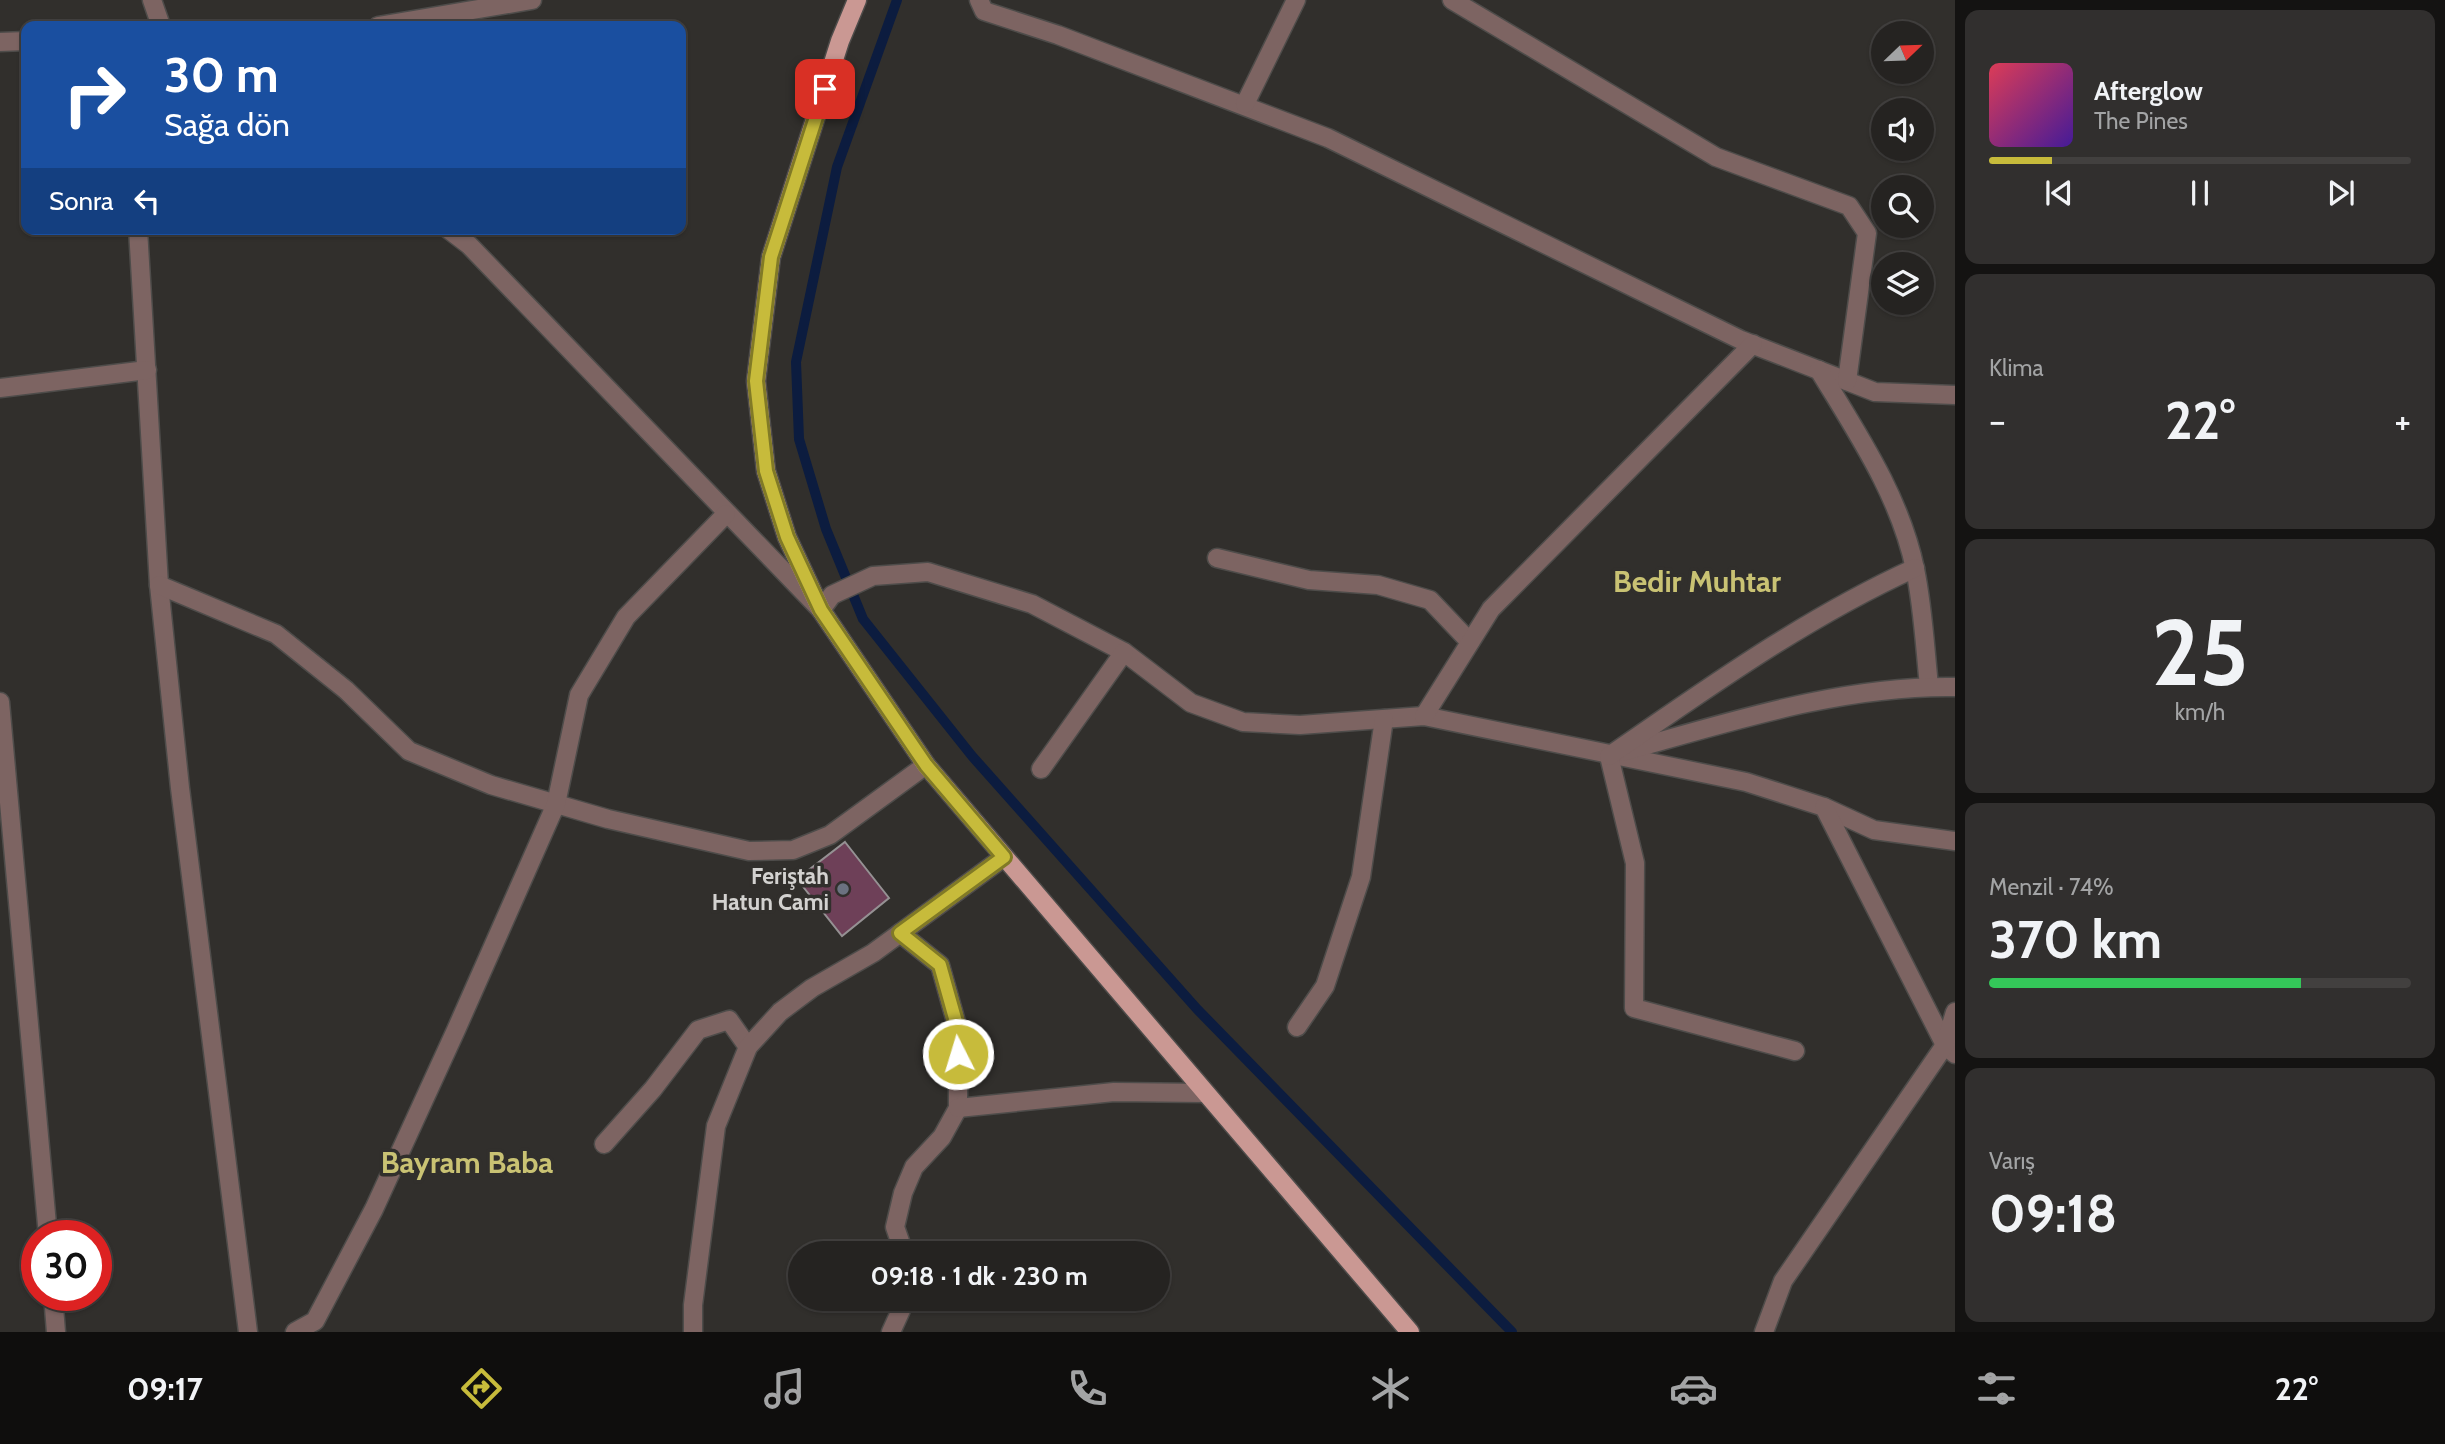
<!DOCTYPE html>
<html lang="tr">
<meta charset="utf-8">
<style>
:root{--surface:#252321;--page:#312f2e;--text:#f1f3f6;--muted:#a3a4a5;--line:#42403f;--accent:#c7bb3b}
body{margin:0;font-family:Cabin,sans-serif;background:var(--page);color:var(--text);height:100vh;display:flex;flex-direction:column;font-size:26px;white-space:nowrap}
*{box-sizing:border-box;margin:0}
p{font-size:23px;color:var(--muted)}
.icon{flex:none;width:38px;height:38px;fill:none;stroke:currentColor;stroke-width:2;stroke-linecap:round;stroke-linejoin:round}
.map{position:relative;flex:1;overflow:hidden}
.details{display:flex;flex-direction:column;gap:10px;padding:10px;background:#141312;width:490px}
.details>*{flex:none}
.top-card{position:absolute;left:21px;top:21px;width:665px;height:214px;border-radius:14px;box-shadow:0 2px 5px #0004,0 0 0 2px var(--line);background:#1a4fa0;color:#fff;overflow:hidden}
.needle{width:46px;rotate:67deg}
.tools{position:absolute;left:1871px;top:21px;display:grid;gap:14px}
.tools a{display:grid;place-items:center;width:63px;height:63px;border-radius:50%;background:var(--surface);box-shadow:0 2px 5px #0004,0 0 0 2px var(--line);font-size:35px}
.speed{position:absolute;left:21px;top:1220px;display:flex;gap:14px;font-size:35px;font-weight:700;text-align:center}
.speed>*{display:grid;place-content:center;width:91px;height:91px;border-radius:50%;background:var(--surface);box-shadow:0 2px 5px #0004,0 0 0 2px var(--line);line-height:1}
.speed .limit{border:10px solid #d22;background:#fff;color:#111}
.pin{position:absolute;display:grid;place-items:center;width:60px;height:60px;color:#fff;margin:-30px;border-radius:14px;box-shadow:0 4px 10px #0006}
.me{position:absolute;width:77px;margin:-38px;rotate:355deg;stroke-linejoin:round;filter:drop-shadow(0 0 5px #0008)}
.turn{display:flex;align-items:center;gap:24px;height:147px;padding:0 28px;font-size:32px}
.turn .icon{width:91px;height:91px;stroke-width:2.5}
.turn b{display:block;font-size:49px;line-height:60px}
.then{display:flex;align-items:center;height:66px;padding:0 28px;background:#0003;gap:14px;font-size:26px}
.big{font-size:52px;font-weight:700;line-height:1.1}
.details .tile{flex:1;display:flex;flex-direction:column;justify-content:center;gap:10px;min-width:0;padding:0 24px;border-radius:14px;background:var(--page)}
.details .dial{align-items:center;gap:0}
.dial b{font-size:91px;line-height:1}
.song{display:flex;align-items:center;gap:21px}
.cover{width:84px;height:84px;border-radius:10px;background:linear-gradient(135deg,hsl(350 70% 55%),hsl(260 70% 35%))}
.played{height:7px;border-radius:4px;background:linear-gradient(90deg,var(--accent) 15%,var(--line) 15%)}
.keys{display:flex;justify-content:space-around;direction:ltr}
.heat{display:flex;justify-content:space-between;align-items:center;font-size:38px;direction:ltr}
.charge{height:10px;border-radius:5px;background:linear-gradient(90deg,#34c759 74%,var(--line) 0)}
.trip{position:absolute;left:788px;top:1241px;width:382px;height:70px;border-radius:35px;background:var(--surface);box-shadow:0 2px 5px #0004,0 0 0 2px var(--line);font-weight:700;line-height:70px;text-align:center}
.menu{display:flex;height:112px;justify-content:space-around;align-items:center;background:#0f0e0d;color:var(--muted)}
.menu .icon{width:49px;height:49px}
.menu .active{color:var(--accent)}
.menu b{font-size:32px;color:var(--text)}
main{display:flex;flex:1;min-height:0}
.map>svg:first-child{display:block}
</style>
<main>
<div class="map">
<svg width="1955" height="1332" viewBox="0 0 1955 1332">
<rect width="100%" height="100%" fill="#312f2c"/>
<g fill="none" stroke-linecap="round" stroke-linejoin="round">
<path stroke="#0c1c3f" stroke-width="10" d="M897 0 837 167 796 362 799 439 826 529 863 619 972 756 1197 1009 1512 1332"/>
</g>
<path fill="#6e4058" stroke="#959193" stroke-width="2" d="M845 842 889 898 842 936 797 879Z"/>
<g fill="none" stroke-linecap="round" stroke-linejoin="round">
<defs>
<g id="minor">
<path d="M152 0 161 26"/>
<path d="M979 0 984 11 1058 35 1328 138 1741 340 1875 392 1955 395"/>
<path d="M1452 0 1716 157 1849 206 1867 233 1847 381"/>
<path d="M378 26 532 0"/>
<path d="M0 42 26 41"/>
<path d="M1245 104 1296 0"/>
<path d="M138 229 159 585 180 788 248 1332"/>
<path d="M448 229 469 245 821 610 832 595 873 576 928 572 1032 604 1124 652 1191 703 1243 722 1300 725 1424 716 1746 782 1824 807 1874 830 1955 841"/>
<path d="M1819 370C1857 433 1900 496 1915 569 1923 607 1925 648 1929 686"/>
<path d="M0 388 147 370"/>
<path d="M1217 558 1309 580 1378 585 1430 600 1470 642"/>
<path d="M159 585 276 634 346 690 409 751 491 785 608 819 749 851 793 850 830 835 926 765"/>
<path d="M0 702 48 1236"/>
<path d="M1424 716 1491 609 1753 344"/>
<path d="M1622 752C1730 722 1842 685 1955 687"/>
<path d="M1609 756 1635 863 1634 1008 1795 1051"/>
<path d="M1609 756C1708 688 1805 618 1915 568"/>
<path d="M1041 769 1124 652"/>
<path d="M1824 807 1945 1045 1955 1054"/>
<path d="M900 933 940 965 958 1029V1108L942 1137 914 1167 903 1193 895 1227 904 1253"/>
<path d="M1297 1027 1325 986 1361 877 1384 719"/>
<path d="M958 1108 1114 1092 1204 1093"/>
<path d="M604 1144 653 1089 698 1030 729 1020 748 1047"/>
<path d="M53 1295 56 1332"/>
<path d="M295 1332 315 1321 374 1209 456 1030 556 804 579 695 626 617 726 514"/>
<path d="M693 1332V1305L716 1126 748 1047 780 1012 812 988 873 953 1004 857"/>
<path d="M891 1332 901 1310 902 1298"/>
<path d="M1764 1332 1783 1281 1945 1045 1955 1012"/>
</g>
<path id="major" d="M857 0 840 41 771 257 756 381 766 471 787 537 821 610 926 765 1410 1332"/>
</defs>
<use href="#minor" stroke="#4e4c4a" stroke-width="21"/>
<use href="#major" stroke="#4e4c4a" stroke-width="21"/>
<use href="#minor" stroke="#7d6462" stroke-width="18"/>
<use href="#major" stroke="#ca9893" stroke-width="18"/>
</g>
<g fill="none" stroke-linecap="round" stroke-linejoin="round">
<defs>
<path id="route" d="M825 89 771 257 756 381 766 471 787 537 821 610 926 765 1004 857 900 933 940 965 958 1029V1054"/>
</defs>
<use href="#route" stroke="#817a26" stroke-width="18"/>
<use href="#route" stroke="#c7bb3b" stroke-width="12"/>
</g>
<circle fill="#6b7280" stroke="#312f2c" stroke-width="2.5" cx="843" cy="889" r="7"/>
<g text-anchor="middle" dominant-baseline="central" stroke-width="7" stroke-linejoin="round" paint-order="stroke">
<g font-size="23" font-weight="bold" fill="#d3d2d0" stroke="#312f2c" text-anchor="end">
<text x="829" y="876">Feriştah<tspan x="829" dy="26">Hatun Cami</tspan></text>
</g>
<g font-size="30" font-weight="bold" fill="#c9c273" stroke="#312f2c">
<text x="1697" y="581">Bedir Muhtar</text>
<text x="467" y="1162">Bayram Baba</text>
</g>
</g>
</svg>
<div class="tools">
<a><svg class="needle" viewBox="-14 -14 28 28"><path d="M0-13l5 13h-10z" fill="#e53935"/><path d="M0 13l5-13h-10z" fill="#a3a4a5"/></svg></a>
<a><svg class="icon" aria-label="sound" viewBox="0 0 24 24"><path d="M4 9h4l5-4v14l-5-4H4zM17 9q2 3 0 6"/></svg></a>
<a><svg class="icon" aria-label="search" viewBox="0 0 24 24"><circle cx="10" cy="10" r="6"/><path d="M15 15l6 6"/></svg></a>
<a><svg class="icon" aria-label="layers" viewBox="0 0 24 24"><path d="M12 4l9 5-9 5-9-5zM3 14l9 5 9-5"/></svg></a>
</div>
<div class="speed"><div class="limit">30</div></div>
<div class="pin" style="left:825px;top:89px;background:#d93025"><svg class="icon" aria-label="arrive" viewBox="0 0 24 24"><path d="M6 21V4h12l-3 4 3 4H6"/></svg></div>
<svg class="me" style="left:958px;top:1054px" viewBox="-20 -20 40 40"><circle r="17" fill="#c7bb3b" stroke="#fff" stroke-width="3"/><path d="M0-11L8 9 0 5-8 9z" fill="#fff"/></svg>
<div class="trip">09:18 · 1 dk · 230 m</div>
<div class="top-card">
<div class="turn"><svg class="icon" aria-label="right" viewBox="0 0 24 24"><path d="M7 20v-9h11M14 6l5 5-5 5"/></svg><div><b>30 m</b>Sağa dön</div></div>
<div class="then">Sonra<svg class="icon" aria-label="left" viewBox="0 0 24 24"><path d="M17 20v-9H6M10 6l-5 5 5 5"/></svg></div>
</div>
</div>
<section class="details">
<div class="tile">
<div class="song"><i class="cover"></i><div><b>Afterglow</b><p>The Pines</p></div></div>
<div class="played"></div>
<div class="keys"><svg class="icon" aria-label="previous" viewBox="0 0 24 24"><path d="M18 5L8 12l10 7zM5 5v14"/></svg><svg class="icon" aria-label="pause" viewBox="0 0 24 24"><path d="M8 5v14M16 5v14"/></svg><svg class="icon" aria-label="next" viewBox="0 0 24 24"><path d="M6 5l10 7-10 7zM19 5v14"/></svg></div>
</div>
<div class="tile"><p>Klima</p>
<div class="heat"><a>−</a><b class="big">22°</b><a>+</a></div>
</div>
<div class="tile dial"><b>25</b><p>km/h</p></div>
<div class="tile"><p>Menzil · 74%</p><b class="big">370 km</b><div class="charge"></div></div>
<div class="tile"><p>Varış</p><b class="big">09:18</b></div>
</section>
</main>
<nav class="menu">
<b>09:17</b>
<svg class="icon active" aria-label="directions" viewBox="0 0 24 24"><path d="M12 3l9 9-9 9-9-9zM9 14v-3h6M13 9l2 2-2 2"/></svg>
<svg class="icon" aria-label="music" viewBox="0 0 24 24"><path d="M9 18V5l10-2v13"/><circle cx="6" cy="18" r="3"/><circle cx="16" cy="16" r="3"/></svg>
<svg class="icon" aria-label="phone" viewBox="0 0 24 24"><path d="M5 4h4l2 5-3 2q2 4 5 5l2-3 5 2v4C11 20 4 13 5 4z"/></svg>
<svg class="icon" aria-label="climate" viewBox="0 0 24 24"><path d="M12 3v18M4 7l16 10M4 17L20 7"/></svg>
<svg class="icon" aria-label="car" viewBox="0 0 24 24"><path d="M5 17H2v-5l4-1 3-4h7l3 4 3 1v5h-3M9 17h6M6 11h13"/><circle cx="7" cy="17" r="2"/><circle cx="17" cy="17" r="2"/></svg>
<svg class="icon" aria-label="filters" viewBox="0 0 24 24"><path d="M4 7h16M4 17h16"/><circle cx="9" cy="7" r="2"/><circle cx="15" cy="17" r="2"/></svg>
<b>22°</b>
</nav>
